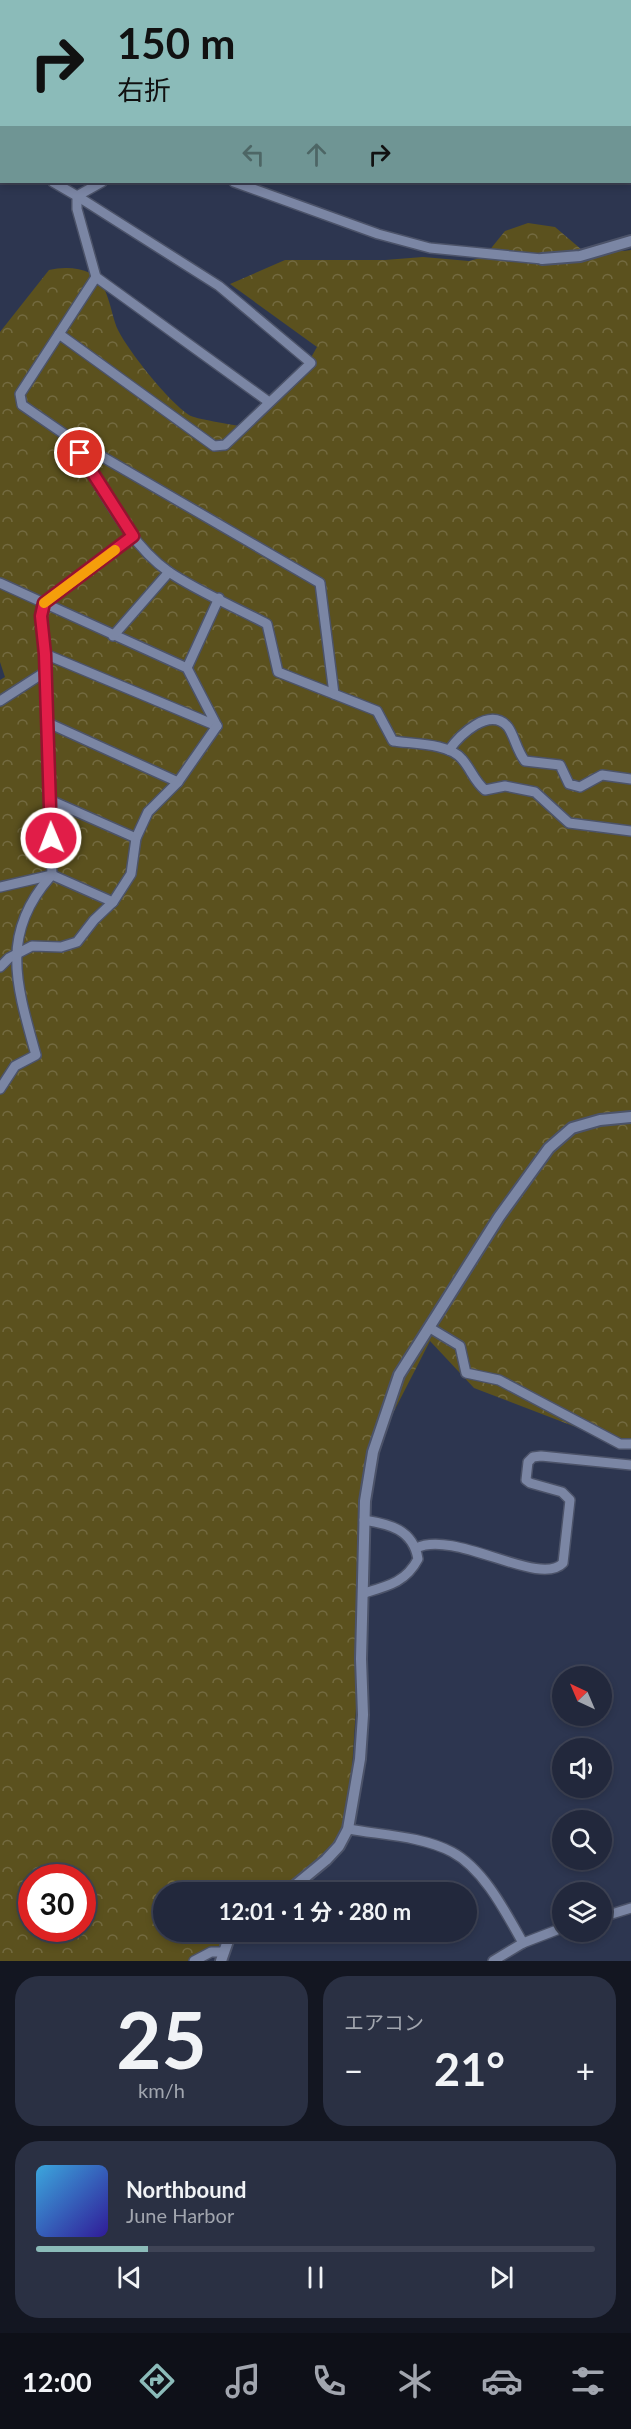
<!DOCTYPE html>
<html lang="ja">
<meta charset="utf-8">
<style>
:root{--surface:#22283c;--page:#2a3043;--text:#f1f3f6;--muted:#a2a6af;--line:#3f4456;--accent:#8bbbb9}
body{margin:0;font-family:Lato,"Noto Sans JP",sans-serif;background:var(--page);color:var(--text);height:100vh;display:flex;flex-direction:column;font-size:22px;white-space:nowrap}
*{box-sizing:border-box;margin:0}
p{font-size:20px;color:var(--muted)}
.icon{flex:none;width:33px;height:33px;fill:none;stroke:currentColor;stroke-width:2;stroke-linecap:round;stroke-linejoin:round}
.map{position:relative;height:1961px;overflow:hidden}
.panel{display:flex;flex-direction:column;gap:15px;padding:15px;background:#131621;flex:1}
.panel>*{flex:none}
.hud{position:absolute;left:0px;top:0px;width:632px;height:183px;box-shadow:0 3px 9px #0003,0 0 0 2px var(--line);background:#8bbbb9;color:#111;overflow:hidden}
.needle{width:39px;rotate:316deg}
.tools{position:absolute;left:552px;top:1666px;display:grid;gap:12px}
.tools a{display:grid;place-items:center;width:60px;height:60px;border-radius:50%;background:var(--surface);box-shadow:0 3px 9px #0003,0 0 0 2px var(--line);font-size:30px}
.speed{position:absolute;left:18px;top:1864px;display:flex;gap:12px;font-size:30px;font-weight:700;text-align:center}
.speed>*{display:grid;place-content:center;width:78px;height:78px;border-radius:50%;background:var(--surface);box-shadow:0 3px 9px #0003,0 0 0 2px var(--line);line-height:1}
.speed .limit{border:9px solid #d22;background:#fff;color:#111}
.pin{position:absolute;display:grid;place-items:center;width:51px;height:51px;color:#fff;margin:-26px;border:3px solid #fff;border-radius:50%;box-shadow:0 2px 6px #0007}
.me{position:absolute;width:66px;margin:-33px;rotate:359deg;stroke-linejoin:round;filter:drop-shadow(0 0 4px #0008)}
.turn{display:flex;align-items:center;gap:21px;height:126px;padding:0 18px;font-size:27px}
.turn .icon{width:78px;height:78px;stroke-width:2.5}
.turn b{display:block;font-size:42px;line-height:51px}
.lanes{display:flex;align-items:center;height:57px;padding:0 18px;background:#0003;justify-content:center;gap:30px;direction:ltr}
.lanes .off{opacity:.35}
.big{font-size:45px;font-weight:700;line-height:1.1}
.panel .tile{flex:1;display:flex;flex-direction:column;justify-content:center;gap:9px;min-width:0;padding:0 21px;border-radius:24px;background:var(--page)}
.panel .dial{align-items:center;gap:0}
.dial b{font-size:78px;line-height:1}
.song{display:flex;align-items:center;gap:18px}
.cover{width:72px;height:72px;border-radius:9px;background:linear-gradient(135deg,hsl(200 70% 55%),hsl(250 70% 35%))}
.played{height:6px;border-radius:3px;background:linear-gradient(90deg,var(--accent) 20%,var(--line) 20%)}
.keys{display:flex;justify-content:space-around;direction:ltr}
.heat{display:flex;justify-content:space-between;align-items:center;font-size:33px;direction:ltr}
.panel .tiles{flex:1;display:grid;gap:15px;grid-template-columns:1fr 1fr}
.tile:last-child{grid-column:span 2}
.trip{position:absolute;left:153px;top:1882px;width:324px;height:60px;border-radius:30px;background:var(--surface);box-shadow:0 3px 9px #0003,0 0 0 2px var(--line);font-weight:700;line-height:60px;text-align:center}
.tab-bar{display:flex;height:96px;justify-content:space-around;align-items:center;background:#0e1018;color:var(--muted)}
.tab-bar .icon{width:42px;height:42px}
.tab-bar .active{color:var(--accent)}
.tab-bar b{font-size:27px;color:var(--text)}
.map>svg:first-child{display:block}
</style>
<div class="map">
<svg width="631" height="1961" viewBox="0 0 631 1961">
<defs>
<pattern id="forest-crowns" width="20" height="18" patternUnits="userSpaceOnUse" patternTransform="scale(1.5)"><rect width="20" height="18" fill="#5b511e"/><path d="M2 6a3 3 0 1 1 6 0M12 15a3 3 0 1 1 6 0" fill="none" stroke="#736a40"/></pattern>
</defs>
<rect width="100%" height="100%" fill="#2d3650"/>
<path fill="url(#forest-crowns)" fill-rule="evenodd" d="M528 223 555 227 582 250C599 249 614 253 631 250V1445L620 1444 474 1388 430 1341 373 1452 348 1829 282 1893H164V1932H242L222 1952 205 1961H0V680L5 677 0 662V332L49 270C62 267 78 267 90 273 109 282 110 313 118 330 129 352 168 401 189 415 194 419 232 424 242 427L305 368 317 347 230 284 285 260H385L423 257 469 261 484 257 505 231ZM32 1878H82V1929H32Z"/>
<g fill="none" stroke-linecap="round" stroke-linejoin="round">
<path stroke="#292305" stroke-width="18" d="M33 0 37 2"/>
<defs>
<g id="minor">
<path d="M0 147 2 146"/>
<path d="M0 170H2"/>
<path d="M53 182 77 196V209L96 277 20 394 22 405 70 438 320 583 334 694"/>
<path d="M234 182 378 234 430 248 542 259"/>
<path d="M96 277 269 402"/>
<path d="M59 334 214 446 225 445 311 363 219 286 77 196 102 182"/>
<path d="M70 438C98 481 127 543 169 572 199 592 235 607 267 624L278 672 377 711 393 741C413 744 449 743 462 759 471 769 474 781 485 790L505 786 535 792 569 823 631 831"/>
<path d="M0 583 187 668 217 726"/>
<path d="M113 636 169 572"/>
<path d="M45 654 217 726"/>
<path d="M187 668 219 598"/>
<path d="M0 701 45 672"/>
<path d="M46 722 178 782"/>
<path d="M449 750C459 736 490 705 508 727 514 735 517 751 525 761L560 765 569 784 580 787 602 775 631 779"/>
<path d="M50 800 136 838"/>
<path d="M52 875 45 654 41 616 44 603 133 536"/>
<path d="M0 887 52 875 113 902 131 874 136 838 148 812 178 782 217 726"/>
<path d="M0 967 9 958 32 946 61 947 77 942 94 920 113 902"/>
<path d="M0 1089 15 1066 36 1055C16 984 0 934 50 877"/>
<path d="M430 1328 460 1346 466 1373 499 1380 620 1444H631"/>
<path d="M364 1520C389 1524 413 1529 418 1559 406 1582 388 1586 364 1593"/>
<path d="M416 1548C455 1529 540 1588 563 1563L570 1500 562 1492 530 1483 526 1480 528 1462 533 1457 541 1456 631 1465"/>
<path d="M348 1829C381 1835 422 1836 452 1852 484 1869 506 1913 523 1943"/>
<path d="M602 1917 631 1908"/>
<path d="M194 1961 211 1952H222"/>
<path d="M493 1961 523 1943 562 1928"/>
</g>
<g id="tertiary">
<path d="M123 0 128 2"/>
<path d="M498 2 502 0"/>
<path d="M542 259 580 256 631 241"/>
<path d="M286 1893 326 1860 339 1846 348 1829 360 1759 363 1715 361 1659 365 1501 373 1452 399 1375 499 1217 549 1148 572 1128 600 1120 631 1117"/>
<path d="M221 1961 231 1932"/>
</g>
</defs>
<use href="#minor" stroke="#4c5369" stroke-width="12"/>
<use href="#tertiary" stroke="#4c5369" stroke-width="14"/>
<use href="#minor" stroke="#7b86a4" stroke-width="9"/>
<use href="#tertiary" stroke="#7b86a4" stroke-width="10"/>
</g>
<g fill="none" stroke-linecap="round" stroke-linejoin="round">
<defs>
<path id="route" d="M51 838 45 654 41 616 44 603 133 536 80 453"/>
</defs>
<use href="#route" stroke="#92132f" stroke-width="15"/>
<use href="#route" stroke="#e11d48" stroke-width="10"/>
<path stroke="#f59e0b" stroke-width="10" d="M44 603 115 550"/>
</g>
</svg>
<div class="tools">
<a><svg class="needle" viewBox="-14 -14 28 28"><path d="M0-13l5 13h-10z" fill="#e53935"/><path d="M0 13l5-13h-10z" fill="#a2a6af"/></svg></a>
<a><svg class="icon" aria-label="sound" viewBox="0 0 24 24"><path d="M4 9h4l5-4v14l-5-4H4zM17 9q2 3 0 6"/></svg></a>
<a><svg class="icon" aria-label="search" viewBox="0 0 24 24"><circle cx="10" cy="10" r="6"/><path d="M15 15l6 6"/></svg></a>
<a><svg class="icon" aria-label="layers" viewBox="0 0 24 24"><path d="M12 4l9 5-9 5-9-5zM3 14l9 5 9-5"/></svg></a>
</div>
<div class="speed"><div class="limit">30</div></div>
<div class="pin" style="left:80px;top:453px;background:#d93025"><svg class="icon" aria-label="arrive" viewBox="0 0 24 24"><path d="M6 21V4h12l-3 4 3 4H6"/></svg></div>
<svg class="me" style="left:51px;top:838px" viewBox="-20 -20 40 40"><circle r="17" fill="#e11d48" stroke="#fff" stroke-width="3"/><path d="M0-11L8 9 0 5-8 9z" fill="#fff"/></svg>
<div class="trip">12:01 · 1 分 · 280 m</div>
<div class="hud">
<div class="turn"><svg class="icon" aria-label="right" viewBox="0 0 24 24"><path d="M7 20v-9h11M14 6l5 5-5 5"/></svg><div><b>150 m</b>右折</div></div>
<div class="lanes"><svg class="icon off" aria-label="left" viewBox="0 0 24 24"><path d="M17 20v-9H6M10 6l-5 5 5 5"/></svg><svg class="icon off" aria-label="ahead" viewBox="0 0 24 24"><path d="M12 20V5M6 11l6-6 6 6"/></svg><svg class="icon" aria-label="right" viewBox="0 0 24 24"><path d="M7 20v-9h11M14 6l5 5-5 5"/></svg></div>
</div>
</div>
<section class="panel">
<div class="tiles">
<div class="tile dial"><b>25</b><p>km/h</p></div>
<div class="tile"><p>エアコン</p>
<div class="heat"><a>−</a><b class="big">21°</b><a>+</a></div>
</div>
<div class="tile">
<div class="song"><i class="cover"></i><div><b>Northbound</b><p>June Harbor</p></div></div>
<div class="played"></div>
<div class="keys"><svg class="icon" aria-label="previous" viewBox="0 0 24 24"><path d="M18 5L8 12l10 7zM5 5v14"/></svg><svg class="icon" aria-label="pause" viewBox="0 0 24 24"><path d="M8 5v14M16 5v14"/></svg><svg class="icon" aria-label="next" viewBox="0 0 24 24"><path d="M6 5l10 7-10 7zM19 5v14"/></svg></div>
</div>
</div>
</section>
<nav class="tab-bar">
<b>12:00</b>
<svg class="icon active" aria-label="directions" viewBox="0 0 24 24"><path d="M12 3l9 9-9 9-9-9zM9 14v-3h6M13 9l2 2-2 2"/></svg>
<svg class="icon" aria-label="music" viewBox="0 0 24 24"><path d="M9 18V5l10-2v13"/><circle cx="6" cy="18" r="3"/><circle cx="16" cy="16" r="3"/></svg>
<svg class="icon" aria-label="phone" viewBox="0 0 24 24"><path d="M5 4h4l2 5-3 2q2 4 5 5l2-3 5 2v4C11 20 4 13 5 4z"/></svg>
<svg class="icon" aria-label="climate" viewBox="0 0 24 24"><path d="M12 3v18M4 7l16 10M4 17L20 7"/></svg>
<svg class="icon" aria-label="car" viewBox="0 0 24 24"><path d="M5 17H2v-5l4-1 3-4h7l3 4 3 1v5h-3M9 17h6M6 11h13"/><circle cx="7" cy="17" r="2"/><circle cx="17" cy="17" r="2"/></svg>
<svg class="icon" aria-label="filters" viewBox="0 0 24 24"><path d="M4 7h16M4 17h16"/><circle cx="9" cy="7" r="2"/><circle cx="15" cy="17" r="2"/></svg>
</nav>
